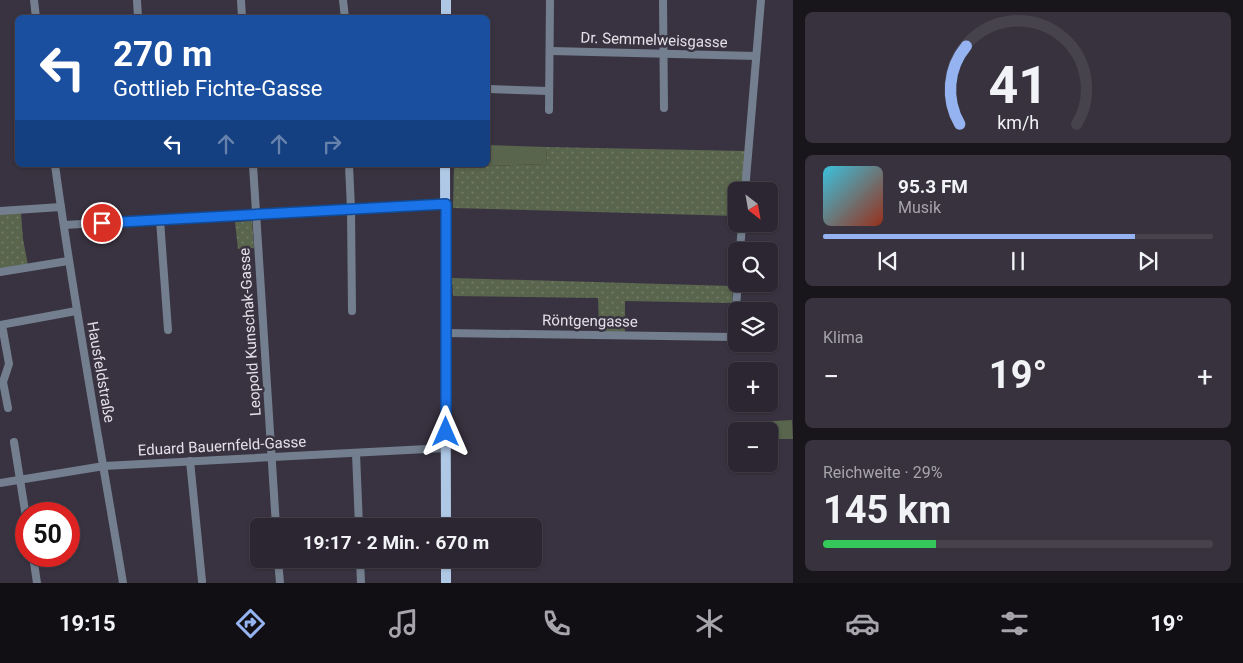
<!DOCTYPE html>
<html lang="de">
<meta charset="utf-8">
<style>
:root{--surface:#2b2631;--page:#37323d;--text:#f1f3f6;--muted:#a6a5ab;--line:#47434d;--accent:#95b2f1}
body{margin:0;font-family:Roboto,sans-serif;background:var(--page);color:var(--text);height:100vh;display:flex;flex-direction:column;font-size:19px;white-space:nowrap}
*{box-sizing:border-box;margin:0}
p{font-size:16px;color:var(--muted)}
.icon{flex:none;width:28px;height:28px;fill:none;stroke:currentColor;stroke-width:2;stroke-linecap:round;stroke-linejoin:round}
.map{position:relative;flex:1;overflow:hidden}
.side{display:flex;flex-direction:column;gap:12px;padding:12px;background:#18151b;width:450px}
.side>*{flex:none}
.hud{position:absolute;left:15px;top:15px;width:475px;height:152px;border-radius:8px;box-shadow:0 1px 4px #0004,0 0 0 1px var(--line);background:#1a4fa0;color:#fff;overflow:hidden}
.needle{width:32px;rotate:149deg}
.controls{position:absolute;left:728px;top:182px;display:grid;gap:10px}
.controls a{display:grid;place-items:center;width:50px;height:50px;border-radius:8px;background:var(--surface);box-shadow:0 1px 4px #0004,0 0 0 1px var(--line);font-size:25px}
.speed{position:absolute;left:15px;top:502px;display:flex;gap:10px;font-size:25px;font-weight:700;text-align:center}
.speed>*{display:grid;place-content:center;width:65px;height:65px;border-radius:50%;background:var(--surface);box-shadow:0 1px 4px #0004,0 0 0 1px var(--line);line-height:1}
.speed .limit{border:8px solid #d22;background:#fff;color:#111}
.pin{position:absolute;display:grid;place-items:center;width:42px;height:42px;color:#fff;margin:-21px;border:2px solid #fff;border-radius:50%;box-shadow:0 1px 5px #0007}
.me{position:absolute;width:55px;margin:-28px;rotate:0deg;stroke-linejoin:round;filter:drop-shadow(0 0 4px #0008)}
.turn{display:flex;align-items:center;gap:18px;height:105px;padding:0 15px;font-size:22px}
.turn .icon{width:65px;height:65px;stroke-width:2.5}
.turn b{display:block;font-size:35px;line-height:42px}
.lanes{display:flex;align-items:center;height:48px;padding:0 15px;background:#0003;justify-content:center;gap:25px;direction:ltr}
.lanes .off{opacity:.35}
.big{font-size:38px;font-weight:700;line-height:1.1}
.side .tile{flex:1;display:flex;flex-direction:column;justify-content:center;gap:8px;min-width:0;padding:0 18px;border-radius:8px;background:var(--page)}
.side .dial{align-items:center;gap:0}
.dial svg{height:130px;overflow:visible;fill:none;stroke:var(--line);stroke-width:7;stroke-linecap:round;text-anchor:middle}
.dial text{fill:var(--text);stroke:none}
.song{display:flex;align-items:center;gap:15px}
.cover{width:60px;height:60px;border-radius:8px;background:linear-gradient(135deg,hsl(190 70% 55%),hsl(10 70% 35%))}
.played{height:5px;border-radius:2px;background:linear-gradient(90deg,var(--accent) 80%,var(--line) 80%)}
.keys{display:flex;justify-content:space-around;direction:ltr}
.heat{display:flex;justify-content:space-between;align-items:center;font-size:28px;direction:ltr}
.charge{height:8px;border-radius:4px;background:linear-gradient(90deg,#34c759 29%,var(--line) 0)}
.trip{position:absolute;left:250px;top:518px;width:292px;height:50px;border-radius:8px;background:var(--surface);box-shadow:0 1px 4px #0004,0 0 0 1px var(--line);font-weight:700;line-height:50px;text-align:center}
.dock{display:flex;height:80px;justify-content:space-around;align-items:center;background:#110f14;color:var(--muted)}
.dock .icon{width:35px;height:35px}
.dock .on{color:var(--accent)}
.dock b{font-size:22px;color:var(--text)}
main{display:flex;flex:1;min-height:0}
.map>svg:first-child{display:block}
</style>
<main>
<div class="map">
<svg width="793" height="583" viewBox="0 0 793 583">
<defs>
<pattern id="grass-dots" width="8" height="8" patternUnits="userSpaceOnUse" patternTransform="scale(1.25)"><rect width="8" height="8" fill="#59654c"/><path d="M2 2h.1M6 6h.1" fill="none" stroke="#717b66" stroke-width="1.8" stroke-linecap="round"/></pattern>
</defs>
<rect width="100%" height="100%" fill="#393341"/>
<g fill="url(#grass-dots)">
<path d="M547 147 746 151 742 191H736V216L453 208 454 167 546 164Z"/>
<path d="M21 213 23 239 28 265 0 270V214Z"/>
<path d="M252 221 254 248 238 249 235 222Z"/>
<path d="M452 278 733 286 732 303 625 301V333L602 332 599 328 598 298 453 296Z"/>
</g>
<g fill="#59654c">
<path d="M488 145 547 147 546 164 454 167V165H488Z"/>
<path d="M792 420 793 439H769V431H741L742 423Z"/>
</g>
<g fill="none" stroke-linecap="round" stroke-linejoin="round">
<g stroke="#737f8e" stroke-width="8">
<path d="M34 0 36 18"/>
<path d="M137 0 138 18"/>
<path d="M241 0 242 18"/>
<path d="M343 0 345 18"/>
<path d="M663 0 664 108"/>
<path d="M551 51 756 56"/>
<path d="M488 89 549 91"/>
<path d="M549 110 550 0"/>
<path d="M55 165C74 305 100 444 123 583"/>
<path d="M253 165 276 526"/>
<path d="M349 165 351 209 352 311"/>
<path d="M745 191 761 0"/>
<path d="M0 211 61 207"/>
<path d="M160 220 168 330"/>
<path d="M64 225 446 204"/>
<path d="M740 251 742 224"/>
<path d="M0 272 68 261"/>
<path d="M0 325 76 311"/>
<path d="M2 325 9 364 3 382 8 408"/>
<path d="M446 333 733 337 738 284"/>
<path d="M14 442 26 517"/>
<path d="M356 453 359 526"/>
<path d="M190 461 202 581"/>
<path d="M0 483 104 466 446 448"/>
<path d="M33 556 37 583"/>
<path d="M278 559 280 583"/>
<path d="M360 559 361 583"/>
</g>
<g stroke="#aec8e6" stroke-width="10">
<path d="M446 18V0"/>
<path d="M445 165 446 526"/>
<path d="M446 583V559"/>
</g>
</g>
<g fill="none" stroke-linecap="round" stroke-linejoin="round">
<defs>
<path id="route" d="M102 223 446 204V432"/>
</defs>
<use href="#route" stroke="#114b97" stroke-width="12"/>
<use href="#route" stroke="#1a73e8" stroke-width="9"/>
</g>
<g text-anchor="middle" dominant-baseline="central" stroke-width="5" stroke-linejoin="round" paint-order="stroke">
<g font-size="15" fill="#e3e0e8" stroke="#393341">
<text transform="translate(654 40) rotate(2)">Dr. Semmelweisgasse</text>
<text transform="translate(590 321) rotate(1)">Röntgengasse</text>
<text transform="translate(250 332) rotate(-94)">Leopold Kunschak-Gasse</text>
<text transform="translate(101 372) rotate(80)">Hausfeldstraße</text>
<text transform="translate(222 446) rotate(-3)">Eduard Bauernfeld-Gasse</text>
</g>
</g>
</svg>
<div class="controls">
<a><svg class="needle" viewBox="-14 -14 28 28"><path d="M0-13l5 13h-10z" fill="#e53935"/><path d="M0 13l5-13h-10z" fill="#a6a5ab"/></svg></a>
<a><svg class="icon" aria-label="search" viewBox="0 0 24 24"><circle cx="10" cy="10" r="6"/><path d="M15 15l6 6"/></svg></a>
<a><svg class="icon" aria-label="layers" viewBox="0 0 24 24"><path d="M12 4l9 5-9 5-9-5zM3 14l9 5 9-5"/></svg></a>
<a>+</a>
<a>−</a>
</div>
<div class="speed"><div class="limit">50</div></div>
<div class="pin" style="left:102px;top:223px;background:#d93025"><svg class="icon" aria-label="arrive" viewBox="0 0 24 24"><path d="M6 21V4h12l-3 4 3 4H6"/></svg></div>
<svg class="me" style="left:446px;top:432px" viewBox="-20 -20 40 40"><path d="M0-17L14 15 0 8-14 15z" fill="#1a73e8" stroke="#fff" stroke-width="4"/></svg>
<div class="trip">19:17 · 2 Min. · 670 m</div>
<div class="hud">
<div class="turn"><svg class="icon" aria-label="left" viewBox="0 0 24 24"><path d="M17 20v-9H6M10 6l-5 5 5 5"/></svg><div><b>270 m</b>Gottlieb Fichte-Gasse</div></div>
<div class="lanes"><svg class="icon" aria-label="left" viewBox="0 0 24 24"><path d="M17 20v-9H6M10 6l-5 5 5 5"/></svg><svg class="icon off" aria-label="ahead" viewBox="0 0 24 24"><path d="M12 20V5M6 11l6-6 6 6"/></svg><svg class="icon off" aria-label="ahead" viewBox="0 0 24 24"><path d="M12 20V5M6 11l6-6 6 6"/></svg><svg class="icon off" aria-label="right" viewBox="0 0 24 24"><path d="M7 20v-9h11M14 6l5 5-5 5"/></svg></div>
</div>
</div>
<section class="side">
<div class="tile dial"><svg viewBox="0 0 100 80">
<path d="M14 69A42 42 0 1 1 86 69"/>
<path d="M14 69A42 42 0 0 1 18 21" stroke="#95b2f1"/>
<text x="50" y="56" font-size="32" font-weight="700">41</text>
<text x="50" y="72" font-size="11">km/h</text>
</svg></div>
<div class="tile">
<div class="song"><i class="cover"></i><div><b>95.3 FM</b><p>Musik</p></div></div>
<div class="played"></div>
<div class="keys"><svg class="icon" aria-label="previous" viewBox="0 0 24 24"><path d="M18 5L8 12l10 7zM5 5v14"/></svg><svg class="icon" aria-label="pause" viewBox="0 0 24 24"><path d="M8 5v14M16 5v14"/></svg><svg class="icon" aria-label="next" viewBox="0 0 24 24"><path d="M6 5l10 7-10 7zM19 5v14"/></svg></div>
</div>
<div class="tile"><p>Klima</p>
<div class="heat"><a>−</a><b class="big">19°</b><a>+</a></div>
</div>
<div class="tile"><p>Reichweite · 29%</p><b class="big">145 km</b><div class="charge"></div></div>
</section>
</main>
<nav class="dock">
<b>19:15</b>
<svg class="icon on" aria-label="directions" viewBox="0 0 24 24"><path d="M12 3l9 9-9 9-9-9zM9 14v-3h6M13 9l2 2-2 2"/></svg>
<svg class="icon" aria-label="music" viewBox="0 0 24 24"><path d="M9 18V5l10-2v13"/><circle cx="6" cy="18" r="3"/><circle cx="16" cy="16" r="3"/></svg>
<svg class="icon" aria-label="phone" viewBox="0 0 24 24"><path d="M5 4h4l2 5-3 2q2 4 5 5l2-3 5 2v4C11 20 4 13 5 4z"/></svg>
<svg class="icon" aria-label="climate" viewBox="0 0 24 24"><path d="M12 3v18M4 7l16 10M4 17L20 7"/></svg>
<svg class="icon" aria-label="car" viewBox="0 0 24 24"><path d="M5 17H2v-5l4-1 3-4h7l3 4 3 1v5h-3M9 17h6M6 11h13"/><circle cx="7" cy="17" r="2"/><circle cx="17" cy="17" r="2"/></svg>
<svg class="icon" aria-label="filters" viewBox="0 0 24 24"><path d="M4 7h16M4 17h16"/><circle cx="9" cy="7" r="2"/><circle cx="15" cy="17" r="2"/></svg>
<b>19°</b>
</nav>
